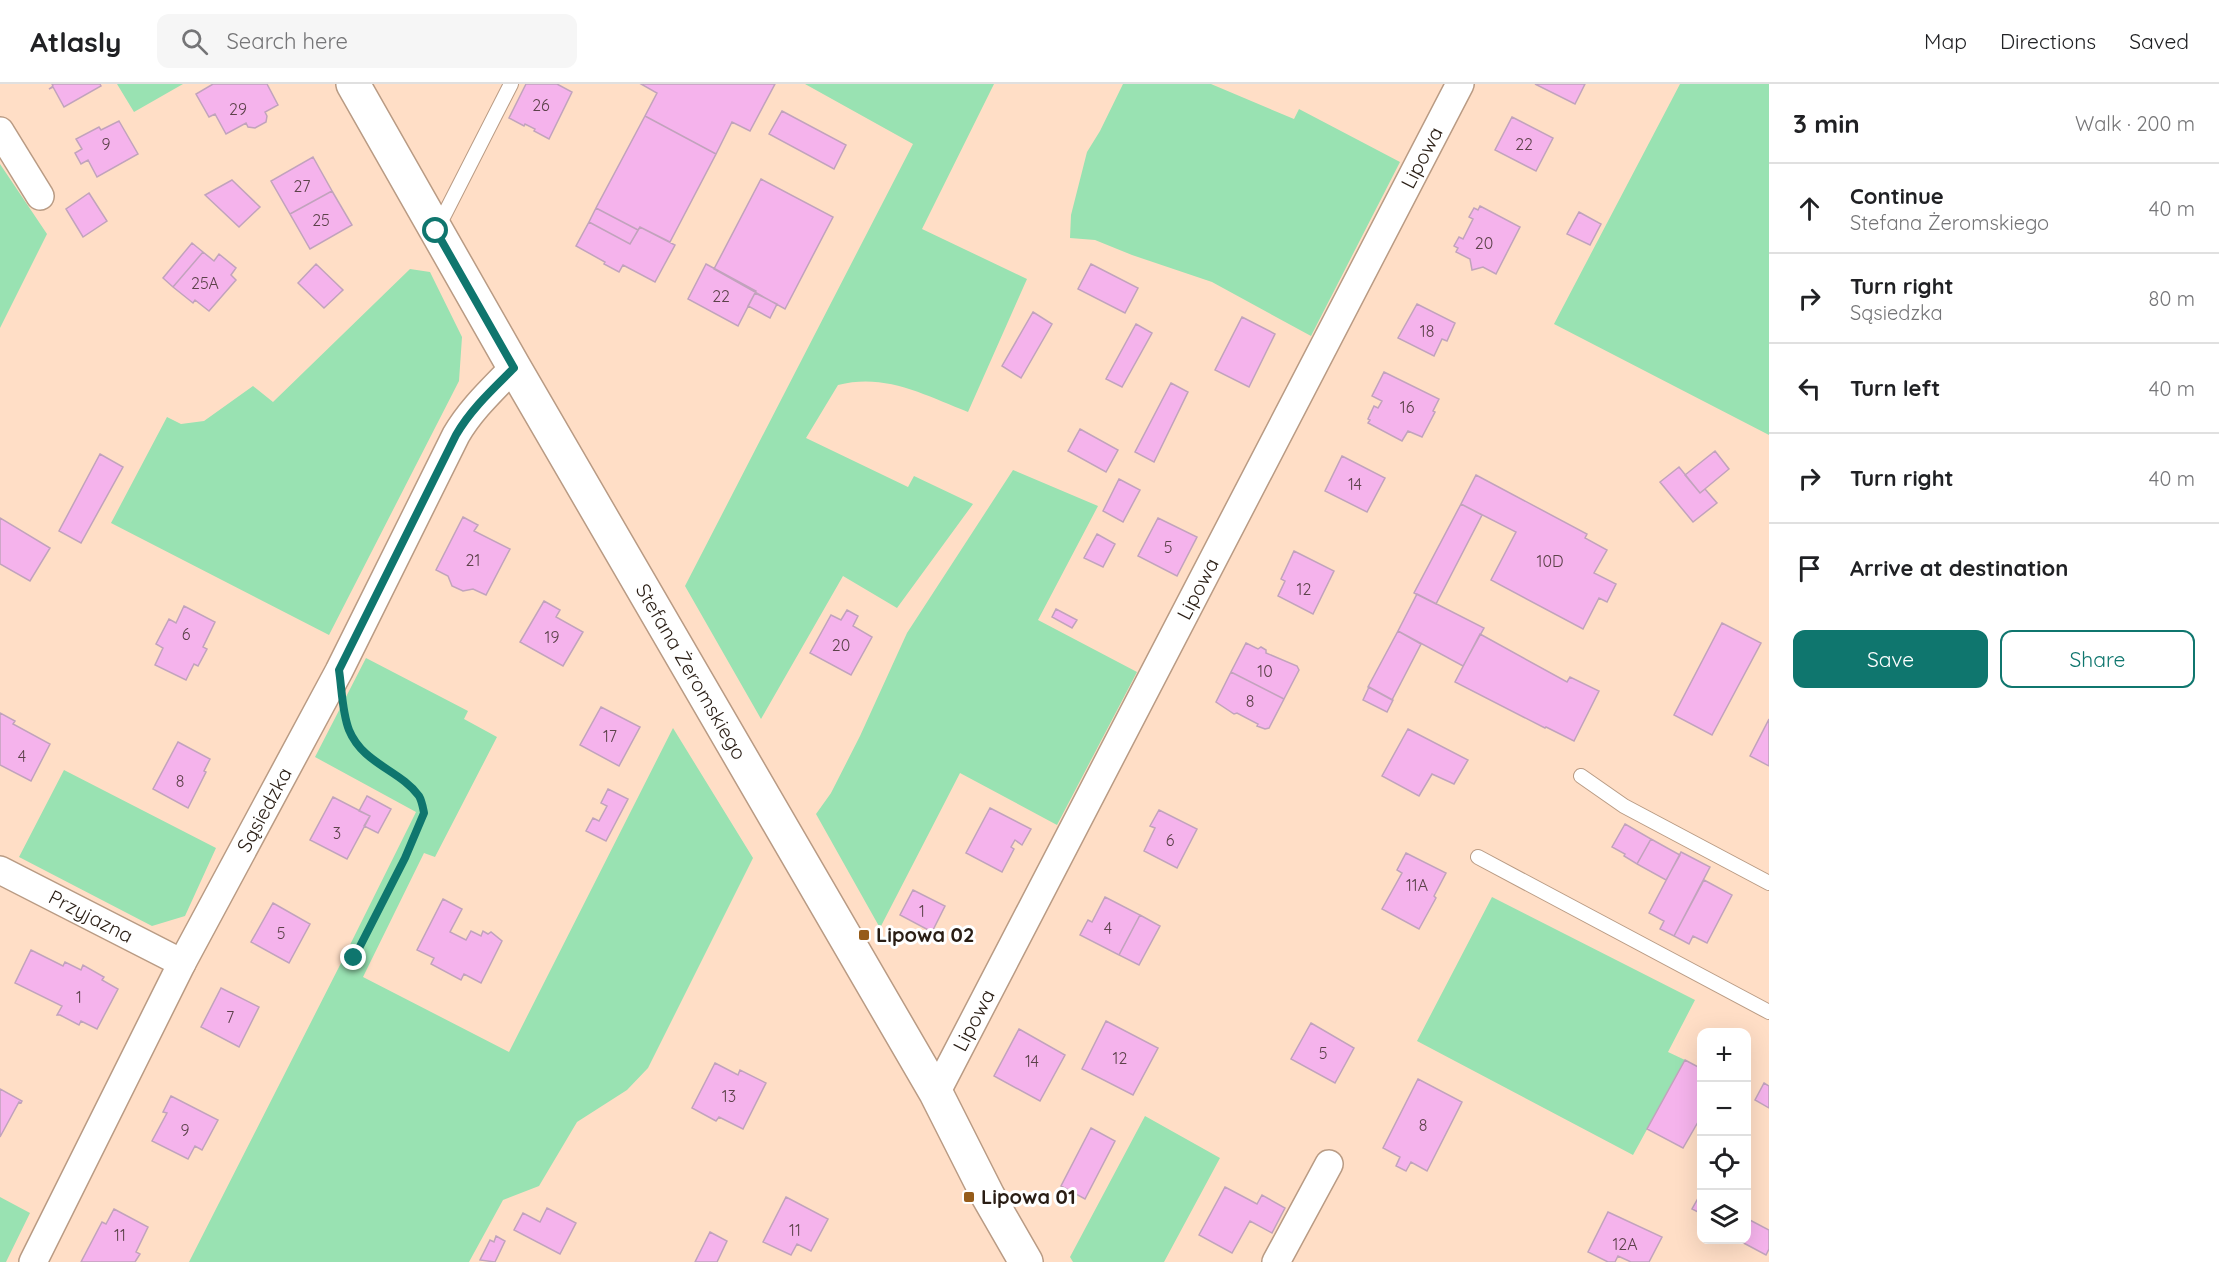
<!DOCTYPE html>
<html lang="en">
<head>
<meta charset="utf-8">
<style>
	:root { --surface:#fff; --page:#f6f6f6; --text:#202124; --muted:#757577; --line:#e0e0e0; --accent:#0f766e }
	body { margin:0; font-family:Quicksand,sans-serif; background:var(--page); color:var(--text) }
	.controls { position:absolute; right:18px; bottom:18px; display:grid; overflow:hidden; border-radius:12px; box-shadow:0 6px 24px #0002 }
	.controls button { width:54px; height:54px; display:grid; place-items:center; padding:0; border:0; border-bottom:2px solid var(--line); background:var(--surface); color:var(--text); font:30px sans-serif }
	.stop { position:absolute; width:18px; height:18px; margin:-14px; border:4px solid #0f766e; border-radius:50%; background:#fff }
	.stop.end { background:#0f766e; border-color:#fff; box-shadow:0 2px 6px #0008 }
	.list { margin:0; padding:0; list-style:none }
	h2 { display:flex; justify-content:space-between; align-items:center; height:78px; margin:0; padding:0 24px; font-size:26px }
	h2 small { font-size:20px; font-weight:400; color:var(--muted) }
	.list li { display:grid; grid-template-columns:39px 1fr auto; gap:18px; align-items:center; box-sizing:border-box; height:90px; padding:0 24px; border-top:2px solid var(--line) }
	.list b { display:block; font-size:22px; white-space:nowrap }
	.list p { margin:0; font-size:20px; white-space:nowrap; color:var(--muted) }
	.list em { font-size:20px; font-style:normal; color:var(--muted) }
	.actions { display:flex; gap:12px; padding:18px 24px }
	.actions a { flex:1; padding:14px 0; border:2px solid var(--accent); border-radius:12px; text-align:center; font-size:21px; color:var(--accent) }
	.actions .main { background:var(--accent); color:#fff }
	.icon { flex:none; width:33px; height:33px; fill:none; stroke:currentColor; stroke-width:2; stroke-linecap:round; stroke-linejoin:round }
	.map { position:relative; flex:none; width:1769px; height:1178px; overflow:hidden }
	header { display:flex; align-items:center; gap:36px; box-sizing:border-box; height:84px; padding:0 30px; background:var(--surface); border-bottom:2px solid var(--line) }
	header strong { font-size:28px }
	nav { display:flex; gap:33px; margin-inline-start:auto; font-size:21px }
	.search { width:420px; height:54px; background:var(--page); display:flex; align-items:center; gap:15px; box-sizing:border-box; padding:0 21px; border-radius:12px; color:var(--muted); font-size:22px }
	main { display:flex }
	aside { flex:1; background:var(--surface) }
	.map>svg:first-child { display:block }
</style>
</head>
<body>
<header>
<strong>Atlasly</strong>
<div class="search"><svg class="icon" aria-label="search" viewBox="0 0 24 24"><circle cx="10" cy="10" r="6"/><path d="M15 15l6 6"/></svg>Search here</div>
<nav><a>Map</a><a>Directions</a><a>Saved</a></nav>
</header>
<main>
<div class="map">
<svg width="1769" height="1178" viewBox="0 0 1769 1178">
	<rect width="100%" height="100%" fill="#ffdec6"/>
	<path fill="#99e2b2" d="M117 0H183L134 28Z
		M805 0H994L922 145 1027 195 968 328C924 311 886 289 838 301L806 354 908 403 914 392 973 420 897 524 843 492 761 635 685 502 913 60Z
		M1123 0H1211L1294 35 1299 25 1400 78 1311 252 1212 198 1132 171 1095 156 1070 154 1071 131 1087 68 1100 47Z
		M1680 0H1769V351L1554 240Z
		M0 80 47 150 0 244Z
		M410 185 430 188 462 253 459 297 329 551 111 439 167 333 181 340 204 337 253 302 273 318Z
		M1013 386 1098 422 1038 536 1137 588 1057 741 960 689 880 844 816 730 831 709 860 652 907 549Z
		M366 574 468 627 464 635 497 653 435 773 424 769 363 893 509 968 673 644 753 774 648 984 627 1006 577 1038 539 1102 503 1116 469 1178H189L340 881 416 728 315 673Z
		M64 686 216 764 185 832 152 842 19 773Z
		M1492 813 1695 916 1668 968 1685 976 1633 1071 1417 957Z
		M1145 1032 1220 1074 1164 1178H1073L1070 1173Z
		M0 1113 30 1129 6 1178H0Z"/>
	<path fill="#f5b3ec" stroke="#c1a3bc" stroke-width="1.5" d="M52 0H100L101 2 64 23 53 3 49 5 53 2Z
		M213 0H267L278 21 265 28 267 32 266 38 255 44 248 43 246 39 226 50 215 30 209 33 196 10Z
		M526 0H557L572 8 549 55 534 47 535 45 525 40 524 42 509 34Z
		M641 0H775L750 47 732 38 716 70 645 32 657 9Z
		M1535 0H1585L1575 20Z
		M782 27 846 61 834 85 769 50Z
		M645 32 716 70 670 158 640 143 638 146 596 124Z
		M1512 33 1553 54 1536 87 1495 66Z
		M119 37 138 70 97 93 88 76 81 80 75 69 82 65 76 55 99 43 101 46Z
		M313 73 332 107 290 130 271 97Z
		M761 95 833 133 785 225 714 185Z
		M232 96 260 123 239 143 205 111Z
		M332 107 352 141 310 165 290 130Z
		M89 109 107 137 83 153 66 125Z
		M1480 122 1520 143 1496 190 1483 183 1472 186 1470 175 1456 168 1458 164 1454 162 1459 153 1463 155 1473 135 1469 133 1474 124 1478 126Z
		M596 124 638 146 630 160 589 138Z
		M1579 128 1601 140 1590 161 1567 150Z
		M589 138 630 160 640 143 675 161 655 198 623 181 619 188 604 180 605 178 576 162Z
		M192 159 203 168 173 203 163 194Z
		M203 168 214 177 219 170 236 184 231 191 236 196 209 227 195 216 193 219 173 203Z
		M316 180 343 206 324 224 298 199Z
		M706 180 756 207 738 242 688 215Z
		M1091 180 1138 204 1125 229 1078 205Z
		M755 209 777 220 770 234 748 222Z
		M1417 220 1455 239 1447 257 1442 255 1434 272 1398 254Z
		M1033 228 1052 240 1021 294 1002 282Z
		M1242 233 1275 250 1249 303 1215 286Z
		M1136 240 1152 249 1122 303 1106 295Z
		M1384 288 1439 315 1433 327 1435 328 1422 353 1408 347 1402 357 1368 339 1370 336 1368 335 1374 322 1378 324 1382 317 1372 312Z
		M1171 299 1188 308 1154 378 1135 368Z
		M1080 345 1118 366 1106 388 1068 367Z
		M1715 367 1729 385 1700 409 1685 391Z
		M100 370 123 383 81 459 59 447Z
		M1342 372 1385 394 1367 428 1325 407Z
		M1679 383 1700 409 1705 405 1717 419 1693 438 1660 398Z
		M1476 391 1587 450 1585 454 1607 466 1594 489 1616 500 1607 518 1599 514 1583 545 1491 496 1516 448 1461 420Z
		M1119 395 1140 406 1123 438 1103 427Z
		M1461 420 1482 431 1436 520 1414 509Z
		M463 433 478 441 474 447 510 465 486 511 473 505 463 507 452 502 448 492 436 486Z
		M0 434 50 464 30 497 0 480Z
		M1158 434 1197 453 1177 492 1138 472Z
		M1097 450 1115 460 1103 483 1084 474Z
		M1294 467 1334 487 1313 530 1278 512 1285 497 1281 495Z
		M1417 510 1484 544 1463 582 1398 547Z
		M544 517 560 526 556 533 583 548 563 582 520 558Z
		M184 522 215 538 203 563 207 565 198 582 194 580 186 596 155 581 163 564 156 560 169 535 176 539Z
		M1056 525 1077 536 1072 544 1052 533Z
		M847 526 858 532 853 542 872 553 851 591 810 569 831 531 841 536Z
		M1722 539 1761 559 1712 651 1674 631Z
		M1398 547 1421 560 1392 616 1368 603Z
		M1480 550 1567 598 1570 593 1599 607 1574 657 1546 643 1545 644 1455 598Z
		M1246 559 1258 565 1261 563 1266 566V569L1297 582 1299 586 1284 615 1231 588Z
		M1231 588 1284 615 1269 644 1265 645 1257 642 1258 640 1237 629 1234 630 1216 618Z
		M1369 603 1393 616 1387 628 1363 616Z
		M601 623 640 643 619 682 580 661Z
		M0 629 15 637 13 640 50 660 31 697 0 681Z
		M1769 635V682L1750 672Z
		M1408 645 1468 676 1454 700 1432 690 1419 712 1382 692Z
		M178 658 210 675 204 687 206 688 188 724 153 705Z
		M608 705 628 715 606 757 586 747 593 734 599 737 607 722 601 719Z
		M367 712 391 725 378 749 364 742 370 732 359 727Z
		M333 713 370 732 347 775 310 756Z
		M990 724 1031 745 1022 761 1015 756 1011 763 1014 765 1002 788 966 769Z
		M1159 726 1197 745 1177 784 1144 767 1155 744 1150 742Z
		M1625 740 1651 755 1637 780 1624 772 1625 770 1612 763Z
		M1651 755 1680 771 1666 796 1637 780Z
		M1681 768 1710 783 1674 852 1660 845 1664 837 1649 829Z
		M1406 769 1446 789 1434 812 1436 814 1419 845 1382 825 1402 789 1397 786Z
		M1704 796 1732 811 1707 859 1693 852 1689 860 1674 852Z
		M913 806 945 822 932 848 900 831Z
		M1105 813 1140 831 1119 871 1080 851 1088 836 1092 838Z
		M443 815 462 825 450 848 466 856 471 847 481 852 483 847 488 850 491 848 502 857 481 899 464 890 461 896 431 880 434 874 417 866Z
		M273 819 310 840 289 879 251 858Z
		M1140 831 1160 842 1139 881 1119 871Z
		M31 866 63 882 65 878 81 886 83 881 104 893 102 896 118 905 97 945 81 937 79 941 60 931H57L62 922 15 899Z
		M221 904 259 923 239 963 201 943Z
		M1106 937 1158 964 1133 1011 1082 985Z
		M1311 939 1354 964 1335 999 1291 975Z
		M1019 945 1065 971 1040 1017 994 992Z
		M1685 976 1702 985V1031L1683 1064 1647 1045Z
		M715 979 738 991 740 986 766 999 743 1045 719 1033 716 1037 692 1024Z
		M1418 995 1462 1018 1427 1087 1411 1078 1406 1087 1396 1082 1400 1073 1383 1064Z
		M1764 999 1769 1002V1024L1755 1016Z
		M0 1005 22 1017 21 1019 19 1018 0 1053Z
		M171 1012 218 1036 202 1066 195 1062 188 1075 152 1057 167 1029 163 1028Z
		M1091 1044 1115 1057 1085 1115 1061 1102Z
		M1225 1103 1257 1120 1262 1111 1285 1124 1272 1149 1250 1137 1232 1169 1199 1151Z
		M1701 1109H1702V1130L1692 1125Z
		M786 1113 828 1135 811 1167 797 1160 791 1171 763 1158Z
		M547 1124 576 1139 560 1170 514 1146 523 1129 540 1138Z
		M114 1125 148 1143 136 1168 140 1170 135 1178H81L102 1138 106 1140Z
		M1608 1128 1662 1153 1649 1178H1631L1618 1172 1615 1178H1608L1588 1168Z
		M1746 1134 1769 1146V1165L1766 1171 1738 1156H1746Z
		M710 1148 727 1157 717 1178H695Z
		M496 1152 505 1157 495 1178 480 1176 490 1156 494 1158Z"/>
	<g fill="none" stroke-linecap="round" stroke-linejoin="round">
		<defs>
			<path id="lane" d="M437 145 511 0
				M1581 692 1624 722 1769 799
				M1478 773 1769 928"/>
			<g id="street">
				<path d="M0 47 40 112"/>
				<path id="s1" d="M0 786 182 879"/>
				<path id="s2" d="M936 1009 1460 0"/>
				<path id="s3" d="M33 1178 182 879 339 587 456 351C471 325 493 305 514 283"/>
				<path d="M1276 1178 1329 1080"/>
			</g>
			<g id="secondary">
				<path id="s4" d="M353 0 514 283 936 1009 988 1112 1026 1178"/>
			</g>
		</defs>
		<use href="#lane" stroke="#b99b84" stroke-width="16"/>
		<use href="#street" stroke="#b99b84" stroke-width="30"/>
		<use href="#secondary" stroke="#b99b84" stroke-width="36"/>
		<path stroke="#ad9481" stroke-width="4" stroke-dasharray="4.5 4.5" stroke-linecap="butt" d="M346 635C351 652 363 669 378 680 391 691 407 697 418 712 422 716 423 724 424 729L405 774 354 874"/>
		<use href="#lane" stroke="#fff" stroke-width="14"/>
		<use href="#street" stroke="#fff" stroke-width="27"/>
		<use href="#secondary" stroke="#fff" stroke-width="33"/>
	</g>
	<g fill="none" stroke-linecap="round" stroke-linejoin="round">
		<path stroke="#0f766e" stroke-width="8" d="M354 874 405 774 424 729C423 724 422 717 419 712 400 686 363 680 349 646 342 628 342 606 339 586L456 351C471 325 493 305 514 284L436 147"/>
	</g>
	<g fill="#965c1a" stroke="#fff" stroke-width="2">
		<rect x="858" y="845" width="12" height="12" rx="3"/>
		<rect x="963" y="1107" width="12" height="12" rx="3"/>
	</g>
	<g text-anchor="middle" stroke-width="6" stroke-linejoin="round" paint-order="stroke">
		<g font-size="16" fill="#5c424a">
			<text x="541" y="27">26</text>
			<text x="238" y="31">29</text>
			<text x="106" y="66">9</text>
			<text x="1524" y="66">22</text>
			<text x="302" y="108">27</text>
			<text x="321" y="142">25</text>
			<text x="1484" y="165">20</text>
			<text x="205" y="205">25A</text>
			<text x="721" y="218">22</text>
			<text x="1427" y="253">18</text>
			<text x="1407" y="329">16</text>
			<text x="1355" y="406">14</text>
			<text x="1168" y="469">5</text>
			<text x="473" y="482">21</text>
			<text x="1550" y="483">10D</text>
			<text x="1304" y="511">12</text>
			<text x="186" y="556">6</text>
			<text x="552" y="559">19</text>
			<text x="841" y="567">20</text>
			<text x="1265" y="593">10</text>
			<text x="1250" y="623">8</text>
			<text x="610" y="658">17</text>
			<text x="22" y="678">4</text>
			<text x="180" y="703">8</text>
			<text x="337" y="755">3</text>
			<text x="1170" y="762">6</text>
			<text x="1417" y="807">11A</text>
			<text x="922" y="833">1</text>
			<text x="1108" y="850">4</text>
			<text x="281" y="855">5</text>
			<text x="79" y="919">1</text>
			<text x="230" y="939">7</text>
			<text x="1323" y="975">5</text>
			<text x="1120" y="980">12</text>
			<text x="1032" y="983">14</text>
			<text x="729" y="1018">13</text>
			<text x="1423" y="1047">8</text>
			<text x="185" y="1052">9</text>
			<text x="795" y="1152">11</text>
			<text x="120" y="1157">11</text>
			<text x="1625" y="1166">12A</text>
		</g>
		<g font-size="20" fill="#291d14" stroke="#fff">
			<text dy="7" stroke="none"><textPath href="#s2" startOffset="1054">Lipowa</textPath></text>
			<text dy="7" stroke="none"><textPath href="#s2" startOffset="568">Lipowa</textPath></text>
			<text dy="7" stroke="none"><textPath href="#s4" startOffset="678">Stefana Żeromskiego</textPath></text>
			<text dy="7" stroke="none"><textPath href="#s3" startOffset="508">Sąsiedzka</textPath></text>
			<text dy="7" stroke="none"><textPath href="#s1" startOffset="102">Przyjazna</textPath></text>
			<text dy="7" stroke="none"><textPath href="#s2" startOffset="82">Lipowa</textPath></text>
		</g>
		<g font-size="20" font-weight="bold" fill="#291d14" stroke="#fff" text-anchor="start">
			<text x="876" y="858">Lipowa 02</text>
			<text x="981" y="1120">Lipowa 01</text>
		</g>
	</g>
</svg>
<div class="controls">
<button>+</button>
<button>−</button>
<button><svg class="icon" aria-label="locate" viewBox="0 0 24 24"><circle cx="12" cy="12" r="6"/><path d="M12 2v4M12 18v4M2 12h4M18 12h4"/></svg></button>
<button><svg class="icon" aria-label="layers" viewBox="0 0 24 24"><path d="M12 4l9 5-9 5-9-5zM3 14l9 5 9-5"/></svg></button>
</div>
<div class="stop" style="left:436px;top:147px"></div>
<div class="stop end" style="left:354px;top:874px"></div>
</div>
<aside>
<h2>3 min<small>Walk · 200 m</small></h2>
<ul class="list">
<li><svg class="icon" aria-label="ahead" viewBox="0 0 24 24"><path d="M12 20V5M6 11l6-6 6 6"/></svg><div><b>Continue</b><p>Stefana Żeromskiego</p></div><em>40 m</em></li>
<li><svg class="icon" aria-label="right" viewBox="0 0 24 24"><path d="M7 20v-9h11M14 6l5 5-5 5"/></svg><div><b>Turn right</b><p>Sąsiedzka</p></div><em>80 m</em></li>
<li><svg class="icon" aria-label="left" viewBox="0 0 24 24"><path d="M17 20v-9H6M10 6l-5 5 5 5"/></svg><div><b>Turn left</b></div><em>40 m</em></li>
<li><svg class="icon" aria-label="right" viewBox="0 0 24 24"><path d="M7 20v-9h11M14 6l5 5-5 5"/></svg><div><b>Turn right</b></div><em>40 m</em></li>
<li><svg class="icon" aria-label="arrive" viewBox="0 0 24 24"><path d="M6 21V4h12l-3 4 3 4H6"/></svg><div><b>Arrive at destination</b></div></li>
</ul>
<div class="actions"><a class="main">Save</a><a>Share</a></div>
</aside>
</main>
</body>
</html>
